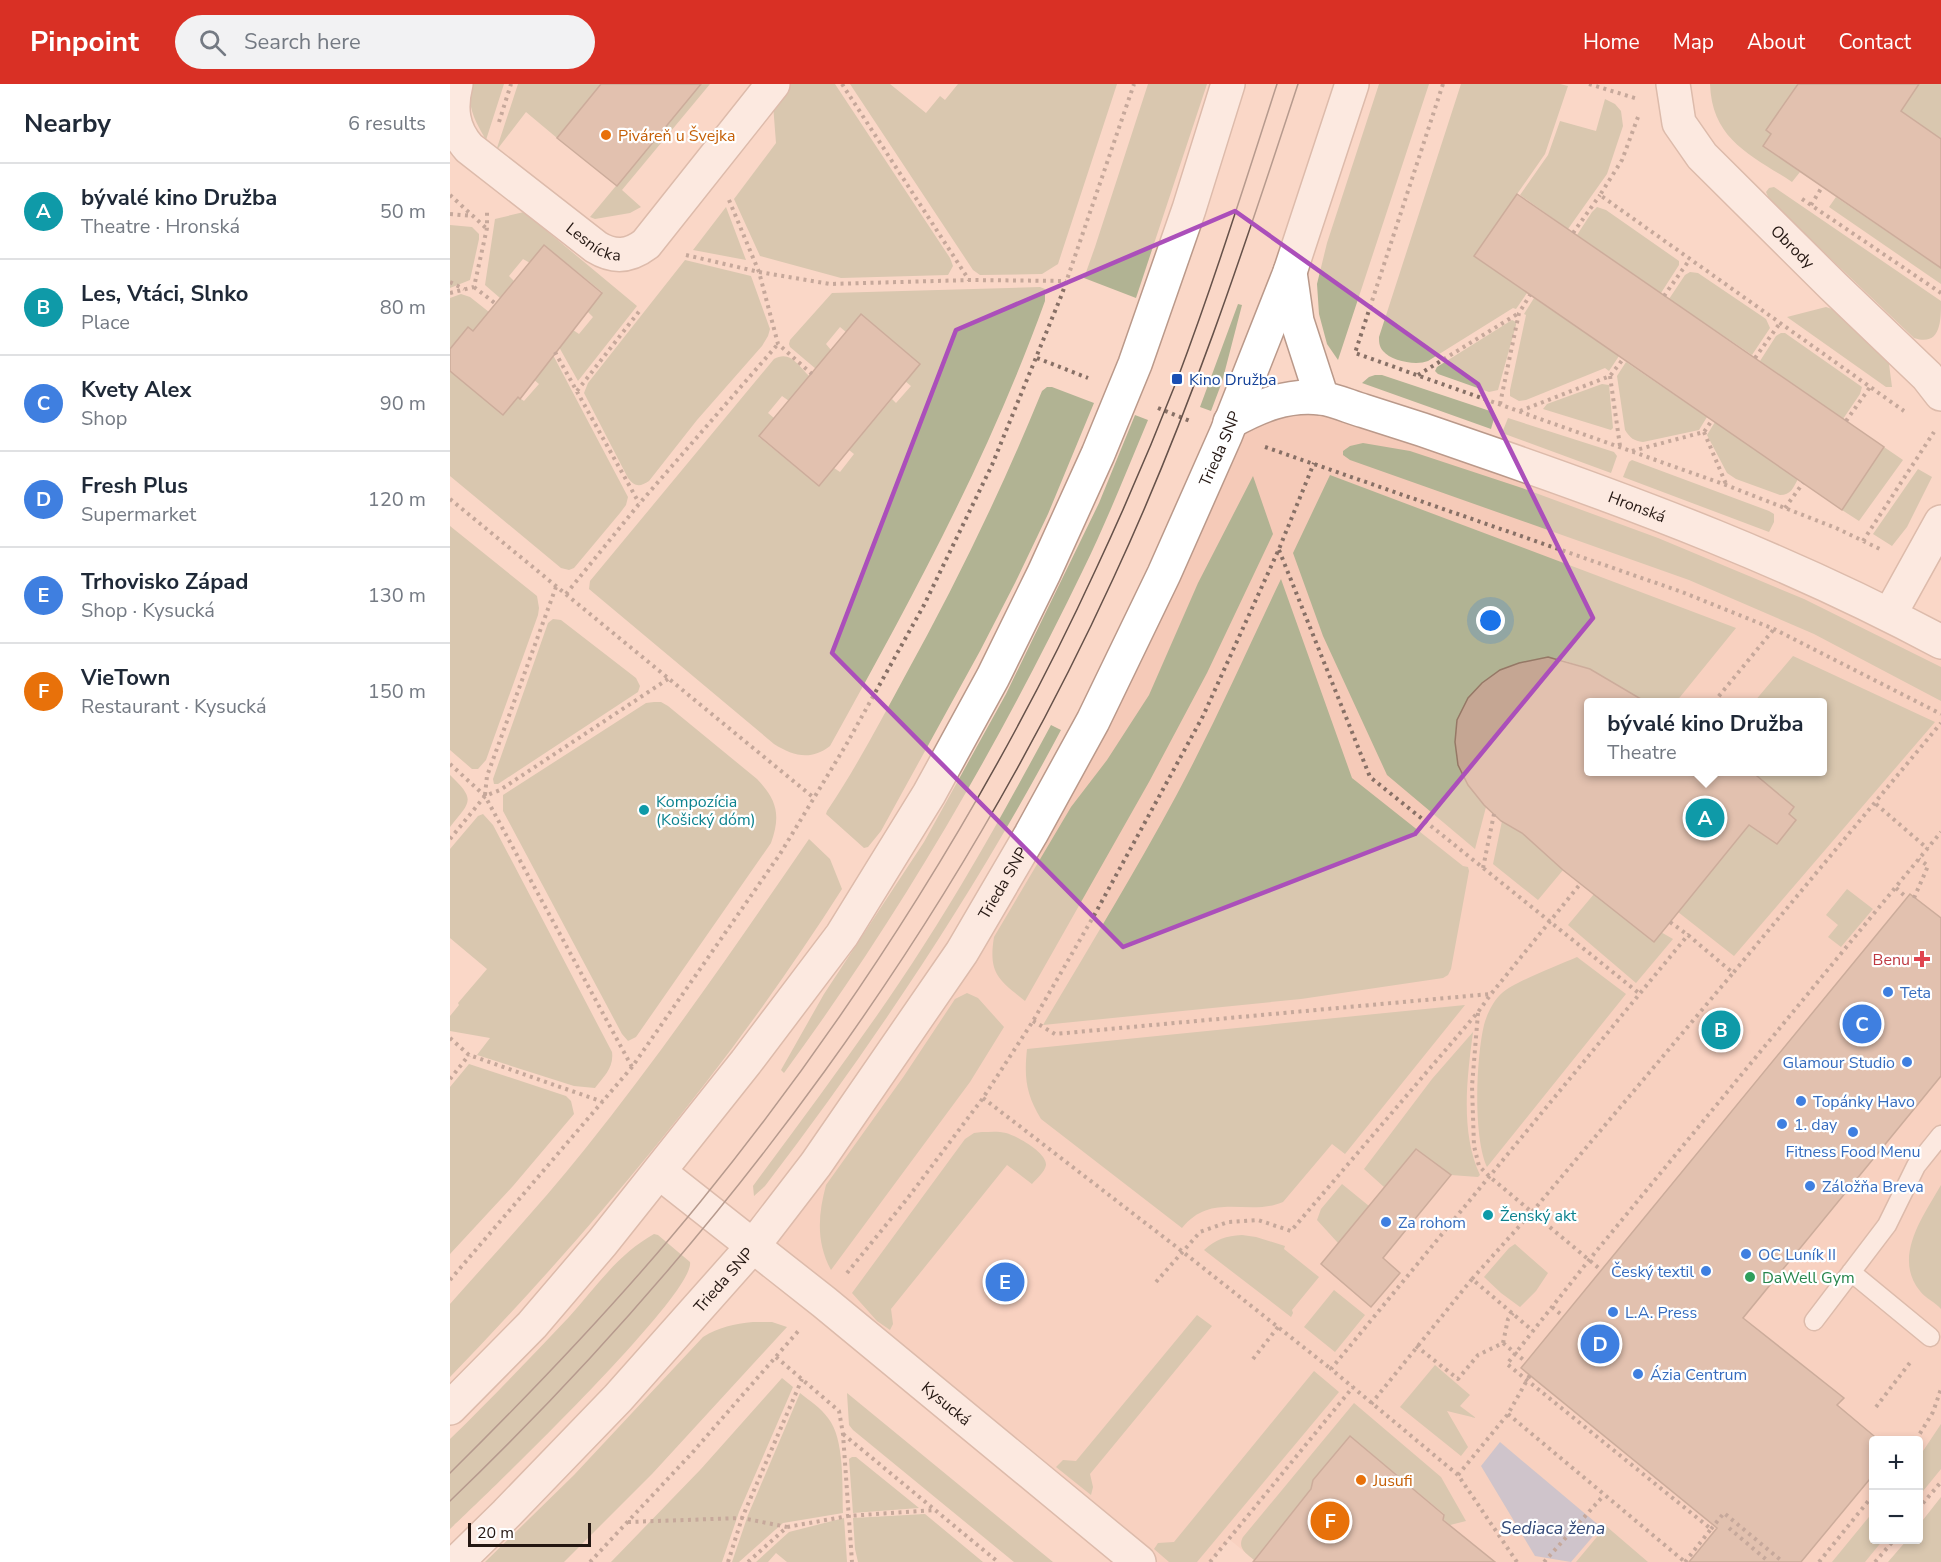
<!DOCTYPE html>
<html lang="en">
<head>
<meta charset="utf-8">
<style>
	:root { --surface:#fff; --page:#f2f2f3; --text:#1f2937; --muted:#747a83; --line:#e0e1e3; --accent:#d93025 }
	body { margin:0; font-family:"Nunito Sans",sans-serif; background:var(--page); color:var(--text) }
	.controls { position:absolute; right:18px; bottom:18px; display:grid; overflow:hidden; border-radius:6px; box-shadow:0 3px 9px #0003 }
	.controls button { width:54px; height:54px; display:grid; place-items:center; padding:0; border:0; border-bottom:2px solid var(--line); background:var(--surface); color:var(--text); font:30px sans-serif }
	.scale { position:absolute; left:18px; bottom:15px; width:123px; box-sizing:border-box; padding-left:6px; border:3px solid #241712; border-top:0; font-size:16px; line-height:21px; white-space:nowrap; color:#241712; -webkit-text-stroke:4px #fff; paint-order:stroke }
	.you { position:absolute; left:1041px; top:537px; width:21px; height:21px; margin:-15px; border:4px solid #fff; border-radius:50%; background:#1a73e8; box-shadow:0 0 0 9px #1a73e833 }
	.badge { display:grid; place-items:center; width:39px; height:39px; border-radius:50%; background:var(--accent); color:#fff; font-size:20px; font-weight:700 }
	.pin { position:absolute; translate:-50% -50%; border:3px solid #fff; box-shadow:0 2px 6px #0006 }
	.popup { position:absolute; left:1134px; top:614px; width:243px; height:78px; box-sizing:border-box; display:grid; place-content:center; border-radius:6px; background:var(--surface); filter:drop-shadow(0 2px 4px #0005); font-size:20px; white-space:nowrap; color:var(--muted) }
	.popup b { font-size:22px; color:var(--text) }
	.popup::after { content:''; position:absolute; left:50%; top:100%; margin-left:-12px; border:12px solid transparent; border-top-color:var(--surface) }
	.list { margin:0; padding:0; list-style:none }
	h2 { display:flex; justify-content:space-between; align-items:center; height:78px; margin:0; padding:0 24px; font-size:26px }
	h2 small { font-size:20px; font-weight:400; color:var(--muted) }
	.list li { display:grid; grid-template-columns:39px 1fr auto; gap:18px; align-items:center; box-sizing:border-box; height:96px; padding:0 24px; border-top:2px solid var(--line) }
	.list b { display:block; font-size:22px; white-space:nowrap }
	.list p { margin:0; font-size:20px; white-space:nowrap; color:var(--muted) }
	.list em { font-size:20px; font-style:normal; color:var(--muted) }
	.icon { flex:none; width:33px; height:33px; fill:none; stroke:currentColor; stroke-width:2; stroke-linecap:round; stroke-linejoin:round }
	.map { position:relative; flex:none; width:1491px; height:1478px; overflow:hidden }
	header { display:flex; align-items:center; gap:36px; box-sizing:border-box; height:84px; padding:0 30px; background:var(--accent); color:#fff }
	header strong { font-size:28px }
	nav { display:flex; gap:33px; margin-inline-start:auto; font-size:21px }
	.search { width:420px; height:54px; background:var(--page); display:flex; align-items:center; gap:15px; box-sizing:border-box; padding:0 21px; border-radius:33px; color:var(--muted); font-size:22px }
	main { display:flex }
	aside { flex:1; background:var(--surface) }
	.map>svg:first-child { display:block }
</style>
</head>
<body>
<header>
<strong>Pinpoint</strong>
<div class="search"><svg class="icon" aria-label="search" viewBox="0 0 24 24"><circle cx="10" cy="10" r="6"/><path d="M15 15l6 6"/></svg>Search here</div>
<nav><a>Home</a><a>Map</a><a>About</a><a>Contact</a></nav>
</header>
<main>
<aside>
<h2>Nearby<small>6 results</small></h2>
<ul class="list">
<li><span class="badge" style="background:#0f9aa8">A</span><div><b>bývalé kino Družba</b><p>Theatre · Hronská</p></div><em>50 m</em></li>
<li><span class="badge" style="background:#0f9aa8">B</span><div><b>Les, Vtáci, Slnko</b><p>Place</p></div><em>80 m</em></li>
<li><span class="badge" style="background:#3f7fe0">C</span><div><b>Kvety Alex</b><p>Shop</p></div><em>90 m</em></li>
<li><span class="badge" style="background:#3f7fe0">D</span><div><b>Fresh Plus</b><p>Supermarket</p></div><em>120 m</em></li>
<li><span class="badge" style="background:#3f7fe0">E</span><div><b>Trhovisko Západ</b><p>Shop · Kysucká</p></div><em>130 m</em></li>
<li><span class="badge" style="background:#e8710a">F</span><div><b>VieTown</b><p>Restaurant · Kysucká</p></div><em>150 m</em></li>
</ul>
</aside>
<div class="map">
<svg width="1491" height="1478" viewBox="0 0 1491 1478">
	<rect width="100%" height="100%" fill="#fad7c7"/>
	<path fill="#f5cab8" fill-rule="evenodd" d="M800 292 951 338 1491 558V1398L1469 1425 1468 1356H1424V1456H1444L1425 1478H807L779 1455 760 1478H689L303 1162 512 868ZM1138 618H1372V688H1138Z"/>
	<path fill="#b1b393" d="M20 0H54L36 56C24 35 18 25 20 0Z
		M68 0H151L107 54 76 28 46 67Z
		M251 0H260L172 106 191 123 180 129 145 135 140 133Z
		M340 0H385L500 174 503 182 498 191 391 194 310 172 284 115 326 59 323 20Z
		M400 0H440L476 29 490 12 495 16 508 0H667L608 180 592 190 530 191 523 186Z
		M698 0H757L686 214 634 194 645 163Z
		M929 0H979L888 276 877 260 869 230 867 200 877 159Z
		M1011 0H1110L1118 2 1095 70 1024 172 1077 209 1066 225 1063 224 978 277C966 282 941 277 933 267 929 262 929 258 929 253Z
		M1260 0H1348L1317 46 1321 50 1313 62 1350 88 1342 98C1301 71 1262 56 1260 0Z
		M1469 0H1491V55L1451 27Z
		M1155 15 1165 20 1171 27 1173 42 1157 90 1118 145 1070 111 1098 71 1110 37 1146 47Z
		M1324 103 1491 217C1491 237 1491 263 1464 254L1320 117 1316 108 1319 104Z
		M1386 113 1491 184V200L1379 123Z
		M276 123 296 176 243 166Z
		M1147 123 1156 126 1229 177V181L1211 209 1127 151 1142 128Z
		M74 128 187 222 128 297 109 263 123 246 129 250 143 233 137 227 152 208 94 161 80 179 73 175 59 192 64 197 50 214 35 201 45 135Z
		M0 141 22 143 29 150V155L20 196 0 204Z
		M235 176 301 192 320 245 318 252 312 262 247 336 199 397C190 403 185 403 178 394L134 309 138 299Z
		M1240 188 1248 189 1316 235 1320 244 1302 271 1219 215 1235 191Z
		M590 203 595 205V217C538 375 461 516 380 662 361 677 343 672 324 660L139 505 140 497 324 275C340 266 348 281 359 292L339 317 332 312 318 329 324 334 309 353 369 402 384 384 390 388 404 370 399 366 442 315 446 319 461 302 455 297 470 280 411 230 396 248 390 243 376 260 381 266 366 285 340 263 339 260 340 256 382 209Z
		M11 210 20 213 39 228 23 247 18 243 4 260 0 274V214Z
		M1084 214 1169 272 1159 287 1155 284 1076 316 1069 317 1060 312V306L1076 231 1074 230Z
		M788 220 792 221 772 298 761 327 750 323Z
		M1376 223 1385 226 1439 280 1442 303H1436L1337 233Z
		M1062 236 1066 238V241L1048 306 1039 308 988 290 985 287 987 283Z
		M1331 249H1335L1412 303 1410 310 1393 335 1310 277 1326 252Z
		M103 271 178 413 176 421 170 429 124 484 119 486 111 484 0 392V287L53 331 68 313 74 317 89 300 83 295Z
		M1176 278 1257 333 1249 346 1193 358C1184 357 1180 354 1175 346L1167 292Z
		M925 291H932L1040 327 1045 331 1041 345 912 299 919 293Z
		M1152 300 1159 301 1163 344 1161 346 1093 325 1097 320Z
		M597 303H602L644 319 598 430 565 499 530 567 431 747 418 763 414 764 376 730 377 727C406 684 430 638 455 592 506 500 552 405 592 307Z
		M685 331 698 336C677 386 657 437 633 486 548 662 450 831 334 989L331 986 374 910 474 758 556 610 649 419Z
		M1058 334 1164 368 1167 372 1161 389 1052 349Z
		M1265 338 1348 395C1343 404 1341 411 1330 411L1286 395 1277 389 1257 351Z
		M913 359 960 367 1072 404 1208 454 1354 515 1491 583V617L1364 550 1239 496 900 376 893 371V367L900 362Z
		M1434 363 1453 376 1409 437 1392 426Z
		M1182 376 1319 427 1324 430V438L1319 448 1173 393 1179 378Z
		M1468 385 1482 393 1457 443 1442 462 1423 450Z
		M880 391 1286 544 1226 618H1198L1175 608 1140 585 1112 576 1088 575 1069 579 1050 586 1007 636 1005 658 1008 681 1018 701 1036 723 1025 765 937 691 873 552 843 469Z
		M803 392 823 450 757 589 699 698 575 917C549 896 538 890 544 853L621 723 657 676 699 611 748 499Z
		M0 442 87 512 89 524 88 531 36 676 28 685H22L0 666Z
		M831 495 902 694 1013 782 1018 783 1019 787 1001 885 998 891 993 894 851 915 593 941C638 865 684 790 726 712 764 641 796 568 831 495Z
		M103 535 111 536 186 594 190 602 188 608 48 700H44L43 695 98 539Z
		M1343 572 1485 638 1284 872 1228 828 1299 741 1327 760 1346 736 1339 730 1344 723 1301 688H1372V618H1304Z
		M204 618H211L218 622 307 695C327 716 331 731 321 759L186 953 178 957 172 950 53 727V711L196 619Z
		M601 641 611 646C526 806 425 958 315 1102L304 1112 303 1102C361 1023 421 944 474 861 520 790 561 715 601 641Z
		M0 691C26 716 21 717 0 743Z
		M33 730 43 741 162 968C164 984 154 992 145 1004L124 1002 27 971 40 954 0 947V932L9 921 8 919 37 885 0 854V765L28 732Z
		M1052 737 1072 749 1113 786 1088 816 1043 780Z
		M359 755 380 775 392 805C280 981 145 1143 0 1293V1220C45 1169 92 1119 135 1065 215 965 287 860 359 755Z
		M1397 805 1423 825 1391 863 1378 853 1388 841 1376 831Z
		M1144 810 1223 855 1186 899 1118 841Z
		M1127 873 1176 910 1037 1083C1023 1052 1026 975 1034 941 1037 930 1043 917 1052 909 1064 898 1109 881 1127 873Z
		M517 909 528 914 554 943 520 998 381 1186C366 1158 368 1131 376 1101L454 992 505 915Z
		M1015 921 895 1070 882 1060 833 1118C798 1133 762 1107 732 1144L591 1035C576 1010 574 994 577 965Z
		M1023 948C1017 994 1010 1048 1030 1091L1028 1093 1001 1091 966 1065 934 1103 914 1085 982 995Z
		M19 980 116 1012 121 1017 124 1030 63 1102 0 1170V1003Z
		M532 1048C540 1048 548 1047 556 1049 567 1052 597 1069 596 1081 595 1088 586 1095 582 1100L557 1081 441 1225 443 1240 440 1246 427 1237 402 1209 515 1055 524 1049Z
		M892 1100 919 1122 888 1159 867 1136 871 1125Z
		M1491 1101V1225C1485 1218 1475 1214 1470 1207 1442 1173 1474 1131 1491 1101Z
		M204 1150 208 1151 240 1178C246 1210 34 1413 0 1445V1355C41 1315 80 1274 119 1233 146 1203 168 1170 204 1150Z
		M792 1151 806 1153 835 1162 834 1165 869 1193 842 1226 843 1229 841 1233 754 1166C766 1155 776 1152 792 1151Z
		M1065 1160 1098 1189 1086 1207 1070 1223 1051 1209 1034 1193 1059 1164Z
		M884 1206 915 1231 885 1268 854 1243Z
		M747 1231 762 1242 640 1390 643 1403 641 1411 606 1383 613 1376 626 1377Z
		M303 1238H322L337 1243 202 1390 114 1478H35L124 1391 253 1253C269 1243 284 1240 303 1238Z
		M985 1281 1020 1311 1010 1322 1026 1334 997 1327 1018 1363 1011 1372 950 1323Z
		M864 1287 889 1308 747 1478H719L704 1465 708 1459 724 1458Z
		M332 1294 343 1303 289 1428 272 1478H161L251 1385Z
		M350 1309C360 1317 371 1324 378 1334 395 1355 392 1403 393 1429L333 1439 289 1478H282L298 1431Z
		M397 1309 603 1478H564L403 1346 399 1341Z
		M904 1319 991 1393 1016 1437 1000 1441 993 1435 994 1430 901 1353 864 1396 866 1402 804 1476C796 1469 787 1464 793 1453Z
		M1491 1340V1385L1469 1412V1373Z
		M402 1373H406L469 1424 403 1429 399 1375Z
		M1491 1413V1478H1438L1457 1456H1468L1469 1441Z
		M1423 1428 1424 1456H1433L1415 1478H1382Z
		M475 1430 533 1478H408L405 1465 403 1434Z
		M394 1434 397 1478H337L326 1469 318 1478H306L339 1448Z
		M1156 1442 1198 1478H1126Z"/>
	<path fill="#9baed0" d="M1050 1358 1151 1443 1121 1478 1085 1472 1031 1382Z"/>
	<path fill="#c5a693" stroke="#957866" stroke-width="1.5" d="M151 0H251L167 102 107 54Z
		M1348 0H1469L1451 27 1491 55V184L1313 62 1321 50 1316 46Z
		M1067 110 1434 363 1392 426 1024 172Z
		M94 161 152 209 70 315 68 313 53 331 0 287V265L18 243 23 247Z
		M411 230 470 280 369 402 309 352Z
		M1098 573 1140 585 1196 618H1138V687H1301L1344 723 1339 730 1346 736 1327 760 1299 741 1204 858 1113 786 1072 749 1051 737 1034 721 1018 701 1008 681 1005 658 1007 636 1018 614 1032 599 1050 586 1069 579Z
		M1460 810 1491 834V992L1293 1234 1394 1314 1387 1321 1424 1352V1390L1351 1478H1239L1267 1444 1071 1284Z
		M966 1065 1001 1091 933 1174 950 1189 921 1223 871 1180Z
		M900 1352 994 1431 993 1436 1045 1478H803L861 1405 863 1396Z"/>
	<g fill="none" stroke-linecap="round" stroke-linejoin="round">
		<defs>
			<path id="lane" d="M1401 1188 1480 1253
				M1364 1237 1437 1141 1466 1082 1491 1051"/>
			<g id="street">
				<path id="s1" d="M6 0C0 24 2 45 19 64L146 163C164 174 179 173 196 160L323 0"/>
				<path id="s2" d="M1223 0 1229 39 1252 72 1383 202 1477 292 1491 310"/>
				<path d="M840 188 847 237 872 314"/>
				<path id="s3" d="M780 338C809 322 837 310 871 314 885 316 900 323 914 327 953 339 992 352 1031 366 1188 420 1344 479 1491 558"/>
				<path d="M1440 530 1491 438"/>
				<path id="s4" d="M209 1088 374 1218 689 1478"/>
			</g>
			<g id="secondary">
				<path d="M0 1324 82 1241 152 1159 296 978 392 851 479 710 543 593 594 489 648 370 685 280 739 125 778 0"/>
				<path id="s5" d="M7 1478 56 1430 168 1314 303 1162 366 1080 512 868 581 750 643 637 714 490 776 350 840 188 902 0"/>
			</g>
		</defs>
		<use href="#lane" stroke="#ba998a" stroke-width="21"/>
		<use href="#street" stroke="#ba998a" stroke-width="36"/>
		<use href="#secondary" stroke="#ba998a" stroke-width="36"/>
		<path stroke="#877066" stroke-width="4" stroke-dasharray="3 4.5" stroke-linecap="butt" d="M392 0 519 196
			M993 0 905 269 1276 401 1386 444 1432 466
			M1139 0 1188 15
			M1188 33 1172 76 1150 111 1454 327
			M49 38 61 0
			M0 111 36 144
			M1352 115 1491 209
			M279 116 309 188 328 260 362 290
			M1361 121 1372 103
			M0 130 23 132
			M1123 149 1150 111
			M236 171 309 188 380 200 520 196 616 197
			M0 198 14 205
			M24 203 46 220
			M0 209 24 203 37 144V128
			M1214 212 1240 175
			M105 268 189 419
			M587 274 638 294
			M1305 274 1330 239
			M968 291 1069 229
			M1160 292 1170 362
			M127 307 191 225
			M1050 320 1069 229 1080 211
			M708 324 740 337
			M1070 327 1160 292 1173 275
			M1396 337 1420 303
			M1254 348 1276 400
			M815 363 1232 508 1324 545 1491 630
			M1182 367 1254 348 1262 336
			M0 415 364 714
			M1335 424 1353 399
			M1413 457 1484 348
			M829 466 920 693 1190 910
			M116 510 189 420 328 260
			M1264 618 1324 545
			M0 680 35 712 182 983
			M35 711 37 692 106 503
			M1426 720 1478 765
			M0 755 35 712 50 706 218 595
			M1033 784 1044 730
			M1446 804 1457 814
			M1464 814 1478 782 1469 775
			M1220 838 1238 851
			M1028 929 1022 1002 1024 1062 1029 1082 1040 1093 1151 1186
			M583 937 605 950 1040 910
			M0 954 19 971 153 1018
			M0 995 19 971
			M533 1014 733 1168 881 1285
			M397 1189 457 1115 533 1014 583 937 646 828 753 632 829 465 864 379
			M1022 1195 1082 1128 1283 889
			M0 1196 182 983 330 770 396 661 474 521 542 381 612 210 684 0
			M706 1198 750 1148 778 1138 808 1136 841 1147 1028 928 1041 910 1131 799
			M1102 1223 1113 1232
			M1053 1259 1058 1235 1063 1229
			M966 1262 1008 1295 1028 1271 1053 1259 1076 1278
			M326 1273 389 1327 393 1350 402 1478
			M803 1275 828 1243
			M921 1320 1022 1195 1083 1247
			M1426 1323 1462 1276
			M1058 1330 1235 1478
			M393 1350 548 1478
			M1466 1356 1483 1328 1491 1305
			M1008 1391 1058 1330 1080 1291
			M1468 1425 1491 1398
			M178 1438 292 1434 337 1443
			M1279 1444 1319 1478
			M1261 1445 1274 1429 1333 1478
			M140 1478 242 1369 350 1245
			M278 1478 292 1434 352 1295
			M298 1478 337 1443 398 1432 485 1426
			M760 1478 903 1303
			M1067 1478 1008 1391 881 1285 1238 851 1283 889 1491 639
			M1094 1478 1154 1411
			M1235 1478 1261 1445 1057 1280 1139 1176 1491 748
			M1369 1478 1424 1410
			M1425 1478 1444 1456"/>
		<use href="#lane" stroke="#fff" stroke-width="18"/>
		<use href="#street" stroke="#fff" stroke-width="33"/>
		<use href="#secondary" stroke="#fff" stroke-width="33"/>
		<path stroke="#655149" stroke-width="1.5" d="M0 1389C88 1302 173 1213 251 1117 405 928 544 707 646 485 675 423 702 360 727 296 764 198 795 99 827 0
			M0 1417C275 1153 504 841 663 495 738 334 793 168 848 0"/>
	</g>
	<path d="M0 0H1491V1478H0ZM785 127 1028 300 1143 534 965 750 673 863 382 569 506 246Z" fill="#fad7c7" fill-opacity=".55" fill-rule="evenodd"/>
	<path fill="none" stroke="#ab4fba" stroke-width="4.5" stroke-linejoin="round" d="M785 127 1028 300 1143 534 965 750 673 863 382 569 506 246Z"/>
	<g fill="#e8710a" stroke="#fff" stroke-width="2">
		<circle cx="156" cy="51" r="6"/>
		<circle cx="911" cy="1396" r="6"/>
	</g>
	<rect fill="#1a4fb4" stroke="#fff" stroke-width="2" x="721" y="289" width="12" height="12" rx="3"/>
	<g fill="#0f9aa8" stroke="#fff" stroke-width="2">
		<circle cx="194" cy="726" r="6"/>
		<circle cx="1038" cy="1131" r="6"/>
	</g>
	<path fill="#e0444e" stroke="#fff" stroke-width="2" d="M1469 866h6v6h6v6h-6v6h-6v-6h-6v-6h6z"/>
	<g fill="#3f7fe0" stroke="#fff" stroke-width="2">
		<circle cx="1438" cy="908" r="6"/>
		<circle cx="1457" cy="978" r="6"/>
		<circle cx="1351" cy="1017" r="6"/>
		<circle cx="1332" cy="1040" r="6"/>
		<circle cx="1403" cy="1048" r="6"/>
		<circle cx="1360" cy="1102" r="6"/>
		<circle cx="936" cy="1138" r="6"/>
		<circle cx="1296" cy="1170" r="6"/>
		<circle cx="1256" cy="1187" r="6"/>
		<circle cx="1163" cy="1228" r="6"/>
		<circle cx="1188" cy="1290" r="6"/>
	</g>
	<circle fill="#2e9e5b" stroke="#fff" stroke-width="2" cx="1300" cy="1193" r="6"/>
	<g text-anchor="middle" stroke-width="4.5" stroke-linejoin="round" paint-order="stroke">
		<g font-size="16" fill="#c56008" stroke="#fff" text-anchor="start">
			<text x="168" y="57">Piváreň u Švejka</text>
			<text x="923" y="1402">Jusufi</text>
		</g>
		<g font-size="16" fill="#241712" stroke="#fff">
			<text dy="6" stroke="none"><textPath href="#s1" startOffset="225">Lesnícka</textPath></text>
			<text dy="6" stroke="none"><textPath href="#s2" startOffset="208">Obrody</textPath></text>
			<text dy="6" stroke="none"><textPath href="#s5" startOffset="1360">Trieda SNP</textPath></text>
			<text dy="6" stroke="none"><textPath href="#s3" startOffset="430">Hronská</textPath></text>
			<text dy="6" stroke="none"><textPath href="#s5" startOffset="874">Trieda SNP</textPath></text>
			<text dy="6" stroke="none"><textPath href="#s5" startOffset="388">Trieda SNP</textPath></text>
			<text dy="6" stroke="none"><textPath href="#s4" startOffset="369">Kysucká</textPath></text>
		</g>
		<g font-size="16" fill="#164399" stroke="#fff" text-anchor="start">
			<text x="739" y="301">Kino Družba</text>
		</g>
		<g font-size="16" fill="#0d838f" stroke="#fff" text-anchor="start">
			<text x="206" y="723">Kompozícia<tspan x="206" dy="18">(Košický dóm)</tspan></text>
			<text x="1050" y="1137">Ženský akt</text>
		</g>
		<g font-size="16" fill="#be3a42" stroke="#fff" text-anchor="end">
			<text x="1460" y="881">Benu</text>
		</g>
		<g font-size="16" fill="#366cbe" stroke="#fff" text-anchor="start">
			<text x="1450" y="914">Teta</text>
			<text x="1445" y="984" text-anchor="end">Glamour Studio</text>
			<text x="1363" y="1023">Topánky Havo</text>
			<text x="1344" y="1046">1. day</text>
			<text x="1403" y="1073" text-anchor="middle">Fitness Food Menu</text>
			<text x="1372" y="1108">Záložňa Breva</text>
			<text x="948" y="1144">Za rohom</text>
			<text x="1308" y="1176">OC Luník II</text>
			<text x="1244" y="1193" text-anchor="end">Český textil</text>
			<text x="1175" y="1234">L.A. Press</text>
			<text x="1200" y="1296">Ázia Centrum</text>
		</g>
		<g font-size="16" fill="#27864d" stroke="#fff" text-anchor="start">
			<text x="1312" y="1199">DaWell Gym</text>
		</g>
		<g font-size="18" font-style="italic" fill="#324978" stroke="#fff">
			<text x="1103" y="1450">Sediaca žena</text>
		</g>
	</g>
</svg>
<div class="controls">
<button>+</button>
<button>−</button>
</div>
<div class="scale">20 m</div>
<div class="you"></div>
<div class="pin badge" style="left:1255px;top:734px;background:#0f9aa8">A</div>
<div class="popup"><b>bývalé kino Družba</b>Theatre</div>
<div class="pin badge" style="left:1271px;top:946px;background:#0f9aa8">B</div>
<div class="pin badge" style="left:1412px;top:940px;background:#3f7fe0">C</div>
<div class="pin badge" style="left:1150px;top:1260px;background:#3f7fe0">D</div>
<div class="pin badge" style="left:555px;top:1198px;background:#3f7fe0">E</div>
<div class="pin badge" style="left:880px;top:1437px;background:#e8710a">F</div>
</div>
</main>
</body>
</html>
